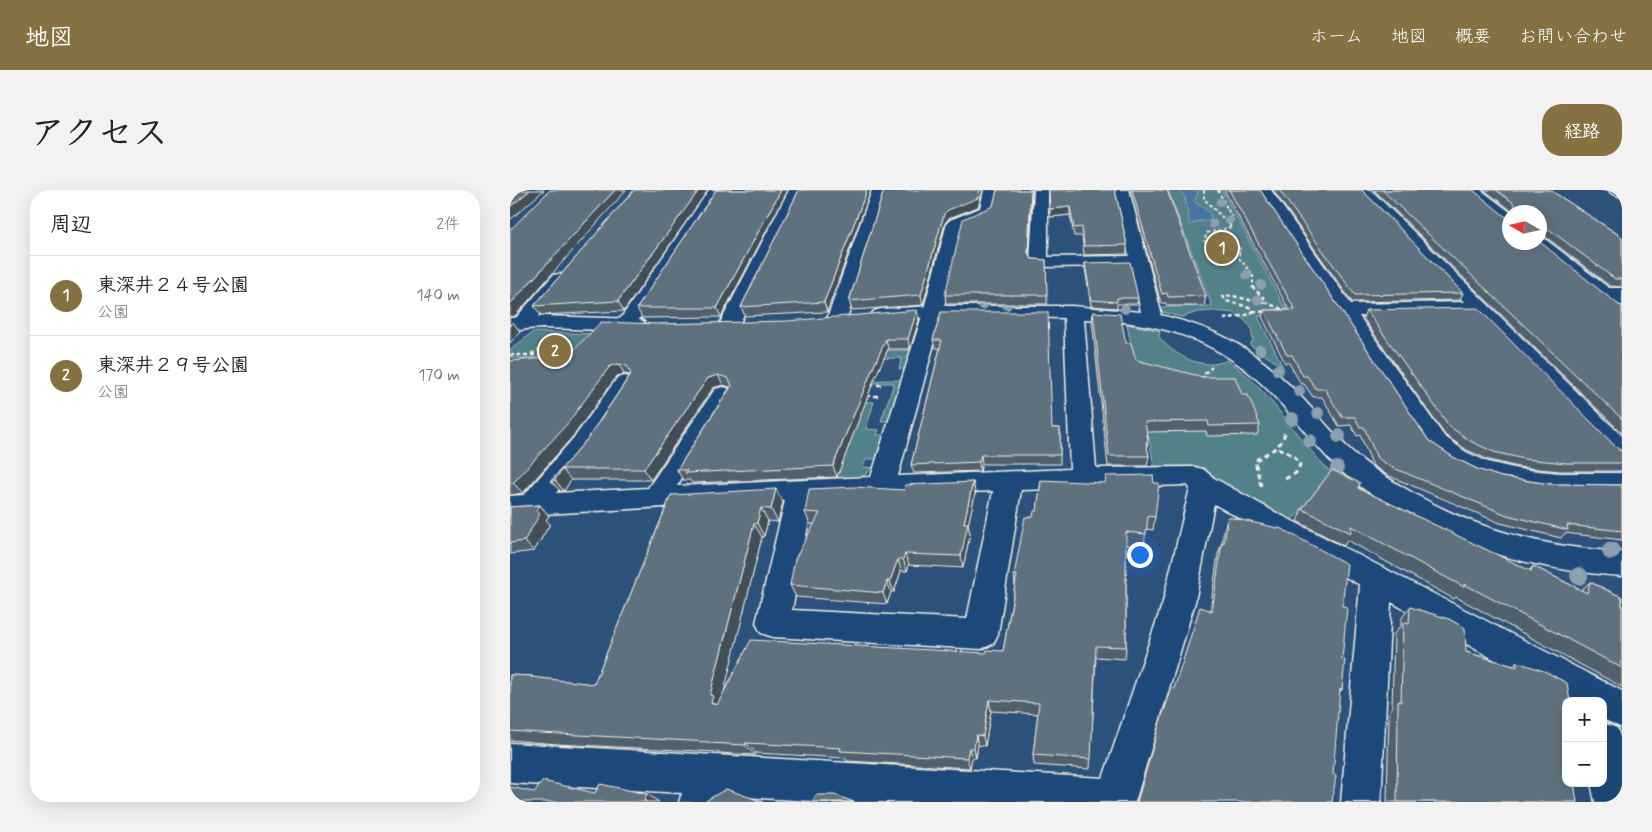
<!DOCTYPE html>
<html lang="ja">
<head>
<meta charset="utf-8">
<style>
	:root { --surface:#fff; --page:#f2f2f2; --text:#222; --muted:#767676; --line:#e0e0e0; --accent:#857141 }
	body { margin:0; font-family:Mynerve,"Klee One",sans-serif; background:var(--page); color:var(--text) }
	.controls { position:absolute; right:15px; bottom:15px; display:grid; overflow:hidden; border-radius:10px; box-shadow:0 5px 20px #0002 }
	.controls button { width:45px; height:45px; display:grid; place-items:center; padding:0; border:0; border-bottom:1px solid var(--line); background:var(--surface); color:var(--text); font:25px sans-serif }
	.compass { position:absolute; left:992px; top:15px; width:45px; height:45px; border-radius:50%; background:var(--surface); box-shadow:0 5px 20px #0002; rotate:279deg }
	.you { position:absolute; left:629px; top:364px; width:18px; height:18px; margin:-12px; border:4px solid #fff; border-radius:50%; background:#1a73e8; box-shadow:0 0 0 8px #1a73e833 }
	.badge { display:grid; place-items:center; width:32px; height:32px; border-radius:50%; background:var(--accent); color:#fff; font-size:16px; font-weight:700 }
	.pin { position:absolute; translate:-50% -50%; border:2px solid #fff; box-shadow:0 1px 5px #0006 }
	.list { margin:0; padding:0; list-style:none }
	h2 { display:flex; justify-content:space-between; align-items:center; height:65px; margin:0; padding:0 20px; font-size:21px }
	h2 small { font-size:16px; font-weight:400; color:var(--muted) }
	.list li { display:grid; grid-template-columns:32px 1fr auto; gap:15px; align-items:center; box-sizing:border-box; height:80px; padding:0 20px; border-top:1px solid var(--line) }
	.list b { display:block; font-size:19px; white-space:nowrap }
	.list p { margin:0; font-size:16px; white-space:nowrap; color:var(--muted) }
	.list em { font-size:16px; font-style:normal; color:var(--muted) }
	.map { position:relative; flex:none; width:1112px; height:612px; overflow:hidden; border-radius:20px }
	header { display:flex; align-items:center; gap:30px; box-sizing:border-box; height:70px; padding:0 25px; background:var(--accent); color:#fff }
	header strong { font-size:24px }
	nav { display:flex; gap:28px; margin-inline-start:auto; font-size:18px }
	.intro { display:flex; align-items:center; justify-content:space-between; box-sizing:border-box; height:120px; padding:0 30px }
	h1 { margin:0; font-size:35px }
	.button { padding:12px 22px; border-radius:20px; background:var(--accent); color:#fff; font-size:18px; font-weight:700 }
	main { display:flex; gap:30px; padding:0 30px }
	aside { flex:1; background:var(--surface); border-radius:20px; box-shadow:0 5px 20px #0002 }
	.map>svg:first-child { display:block }
</style>
</head>
<body>
<header>
<strong>地図</strong>
<nav><a>ホーム</a><a>地図</a><a>概要</a><a>お問い合わせ</a></nav>
</header>
<div class="intro"><h1>アクセス</h1><a class="button">経路</a></div>
<main>
<aside>
<h2>周辺<small>2件</small></h2>
<ul class="list">
<li><span class="badge">1</span><div><b>東深井２４号公園</b><p>公園</p></div><em>140 m</em></li>
<li><span class="badge">2</span><div><b>東深井２９号公園</b><p>公園</p></div><em>170 m</em></li>
</ul>
</aside>
<div class="map">
<svg width="1112" height="612" viewBox="0 0 1112 612">
	<rect width="100%" height="100%" fill="#2c527b"/>
	<filter id="ink" filterUnits="userSpaceOnUse"><feTurbulence type="fractalNoise" baseFrequency=".02" numOctaves="2"/><feDisplacementMap in="SourceGraphic" scale="10" xChannelSelector="R" yChannelSelector="G"/><feConvolveMatrix kernelMatrix="1 2 1 2 8 2 1 2 1" color-interpolation-filters="sRGB"/></filter>
	<g filter="url(#ink)">
		<path fill="#53818a" stroke="#a4b9b9" d="M658 0H712L774 116 822 115 829 125 748 126 773 177 740 155 743 150 741 137 733 129 724 123 705 121 688 122 672 127 652 122 650 117 702 116Z
			M617 134 650 141 649 147C663 165 694 182 717 170 760 199 784 247 821 282L781 332 712 297 687 276H644Z
			M23 142 87 144 88 165 401 160 395 179H389L392 168 59 173 62 168H0V160Z
			M390 190 391 191 379 231H371L384 193H310L311 191Z
			M356 212H364L356 239 369 240 367 245H374L367 269H356L353 277 363 278 351 288 257 292 259 288Z"/>
		<path fill="#4774a2" stroke="#8ca6be" d="M670 0H688V4L684 11 700 23 701 31H688L680 35 675 8Z"/>
		<g fill="none" stroke-linecap="round" stroke-linejoin="round">
			<defs>
				<path id="minor" d="M199 0H213L123 139 116 141 109 139 106 135Z
					M279 0H293L229 135 226 139 219 141 212 139 209 135Z
					M362 0H376L337 129 334 133 327 135 320 133 317 129Z
					M474 0H488L482 24 452 36 434 116H562L631 122 621 76 529 77 523 76 520 72 524 0H538V67L619 66 605 0H619L651 122 650 125C714 140 749 162 794 210 811 228 827 249 846 265 861 278 879 289 896 299 965 340 1032 357 1112 362V386C1014 380 916 350 838 287 810 264 789 232 764 206 710 148 651 132 574 129L586 278 684 277 693 279 704 288 763 321 1112 501V538L1093 529V511H1059L881 412 871 612H831L850 395 704 314 685 412 625 612H319L217 606 213 612H169L172 603 0 593V553L593 588 653 412 680 298 677 295 511 300 488 444 483 454 471 459 263 447 251 443 246 433 275 310 0 326V306L14 305 66 245 107 188 115 186 123 188 126 193 84 257 46 303 138 298 205 199 213 197 221 199 225 204 167 296 361 287 411 129 437 33 440 30 470 18ZM497 127 554 128 560 279 388 286 431 128ZM483 301 457 429 282 420 303 309Z
					M747 0H761L841 114 954 112 846 0H861L1112 246V270L1103 267 965 124 849 126 934 246 956 262 978 272 1008 279 1050 283H1112V301C1039 302 977 306 916 258Z
					M1099 0H1112V7L1101 3Z
					M49 84 55 85 58 89 18 138 11 140 4 138 1 134 4 130 43 85Z
					M1095 98H1112V110L1088 108 1086 104 1088 100Z
					M1093 533 1107 538 1112 552V612H1085L1081 593H1093Z"/>
				<path id="tertiary" d="M955 0H971L1000 22 999 33 994 32Z
					M1030 47 1035 49 1112 108V123L1105 121 1023 55 1021 52H1030Z
					M423 116 430 118 433 122 430 126 371 131 364 129 361 125 364 121 371 119Z
					M33 126 126 129 133 131 136 135 133 139 126 141 33 138 0 140V128Z"/>
			</defs>
			<use href="#minor" stroke="#f4f1e8" stroke-width="3"/>
			<use href="#tertiary" stroke="#f4f1e8" stroke-width="3"/>
			<path stroke="#f4f1e8" stroke-width="2" stroke-dasharray="3 2.5" stroke-linecap="butt" d="M694 0V9L722 37 697 43 694 51 701 55 730 56 729 68 743 85V99
				M708 0 723 30 720 33
				M696 54 704 60 730 62"/>
			<path stroke="#f4f1e8" stroke-width="2.5" stroke-dasharray="4 3" stroke-linecap="butt" d="M755 112 776 121
				M743 121 756 122
				M714 129 741 124 743 121 739 117 716 111 713 106C728 104 740 113 755 112L754 108 742 97
				M21 164 40 155
				M0 165H62
				M694 190 693 185 702 177
				M360 195H373
				M357 206H370"/>
			<path stroke="#f4f1e8" stroke-width="3" stroke-dasharray="5 4" stroke-linecap="butt" d="M768 258 784 266 790 275 786 283 775 289
				M751 296 745 271C758 261 771 260 775 242"/>
			<use href="#minor" fill="#1f4a7a" fill-rule="evenodd"/>
			<use href="#tertiary" fill="#1f4a7a" fill-rule="evenodd"/>
		</g>
		<g fill="#8da0af">
			<circle cx="710" cy="12" r="4"/>
			<circle cx="719" cy="30" r="4.5"/>
			<circle cx="703" cy="34" r="4.5"/>
			<circle cx="713" cy="47" r="4.5"/>
			<circle cx="723" cy="65" r="4.5"/>
			<circle cx="737" cy="85" r="5"/>
			<circle cx="751" cy="95" r="5"/>
			<circle cx="748" cy="110" r="5"/>
			<circle cx="473" cy="115" r="5"/>
			<circle cx="497" cy="115" r="5"/>
			<circle cx="615" cy="119" r="5"/>
			<circle cx="750" cy="160" r="5.5"/>
			<circle cx="768" cy="180" r="6"/>
			<circle cx="789" cy="201" r="6"/>
			<circle cx="808" cy="223" r="6"/>
			<circle cx="782" cy="229" r="7"/>
			<circle cx="829" cy="246" r="7"/>
			<circle cx="800" cy="251" r="7"/>
			<circle cx="827" cy="278" r="7"/>
			<circle cx="1101" cy="361" r="9"/>
			<circle cx="1069" cy="386" r="9"/>
		</g>
		<path fill="#51616d" stroke="#f4f1e8" d="M124 0 114 121 31 125 24 116Z
			M206 0H278L211 127 132 128 127 118Z
			M289 0 317 122 235 126 231 117Z
			M374 0 468 17 439 28 435 33 413 115 342 120 339 111Z
			M487 0H522L519 64 522 69 536 70 537 114H436L435 105 483 16Z
			M605 0 617 55V64L574 65 572 46H564L560 25 540 27Z
			M620 0H657L696 106 694 116H657L656 113H651Z
			M714 0H750L919 251 943 267 967 279 991 287 1040 294 1112 295V350L1055 343 1051 348 990 333 877 285 863 276 850 245 847 246 841 235 829 236 812 207H803L794 194H791L779 173H775L752 127 754 120H779Z
			M763 0H852L953 103 950 110 842 112Z
			M864 0H963L1000 52 1109 115 1112 116V243Z
			M974 0H1040L1112 47V97L1100 96 1036 47 1031 46 1030 48V22H1001V20Z
			M575 73 628 108 627 114H607V118L581 116 575 78Z
			M856 120 1112 261V281H1050L1008 277 979 270 957 260 935 245 853 128Z
			M431 122 542 238H550V274H472L470 281 404 283 401 275 430 158H425L423 150Z
			M583 122 616 153 626 170 732 205 750 235 747 245 697 246 696 241 637 242 638 250 637 258 639 266 637 276H598L582 131Z
			M409 130 400 159H378L364 190 327 287 182 293 180 290H173L167 280 220 197 213 195 203 198 141 290H61L54 301H50L41 291 78 248 120 185 115 184 107 186 65 244 13 303 0 305V171L58 166 151 134Z
			M531 290 645 327 643 340 636 339 634 357 616 355V457L615 469 586 467 580 579 524 575 523 565 528 524 481 521 475 556 468 555 466 568H462L460 578 337 571 335 568 246 563 245 565 210 563 208 562 47 554 0 550V485L22 486 24 488 84 494 161 305 273 312 268 332 258 331 254 346 252 347 214 500 493 461 505 395 504 385 523 327 527 321Z
			M463 292 465 304 458 335 460 344 453 378 399 375 397 381H391L384 402H381L377 414 286 407 280 395 304 334H300L295 322 394 300Z
			M848 298 1019 381 1023 376 1071 400 1080 392 1112 407V497L946 407 944 409 837 350 834 356 787 331 792 319Z
			M30 315 39 326 36 330 40 334 24 361 0 364V317Z
			M718 327 832 416V500L829 503 664 499 700 421 708 364 712 352 714 340Z
			M900 417 956 462 1003 476 1007 472 1056 511 1055 542 1067 612H877L879 522 882 518 884 444 891 435V429Z"/>
		<path fill="#424f59" stroke="#f4f1e8" d="M20 0H34L0 30V17Z
			M105 0H116L5 126 0 127V114Z
			M189 0H198L114 121 108 111Z
			M271 0H278L211 127 207 118Z
			M357 0H361L317 122 314 112Z
			M470 0H473L468 17 439 28 435 33 413 115 411 105 434 24 438 20Z
			M521 0H522L518 72V63Z
			M560 17V25L540 27V19Z
			M407 120 409 130 400 159 398 149Z
			M3 132 10 142 0 153V135Z
			M376 149 378 159 364 190 327 287 323 276 362 180Z
			M108 174 115 184 107 186 65 244 13 303 3 293 100 176Z
			M208 185 213 195 203 198 141 290 134 279 198 188Z
			M471 265 472 274 470 281 469 272Z
			M52 279 61 290 54 301 45 290Z
			M463 292 465 304 458 335 460 344 453 378 451 366 454 333Z
			M266 299 273 312 268 332 261 319Z
			M30 315 39 326 36 330 40 334 24 361 14 351 26 321Z
			M251 318 258 331 254 346 247 333Z
			M244 334 252 347 211 514 213 517 201 513 200 505Z
			M395 364 399 375 397 381 393 369Z
			M388 369 391 381 384 402 380 391Z
			M377 391 381 402 377 414 373 403Z
			M479 510 481 521 475 556 473 546Z
			M466 545 468 555 466 568 464 558Z
			M236 553 246 563 245 565 235 555Z
			M459 558 462 568 460 578 457 568Z
			M137 604 149 612H136L134 610Z"/>
		<path fill="#5e717f" stroke="#f4f1e8" d="M0 0H20L0 17Z
			M40 0H105L0 114V38H2Z
			M124 0H189L108 111 24 116Z
			M206 0H271L207 118H127Z
			M289 0H357L314 112 231 117Z
			M374 0H470L468 8 438 20 434 24 411 105 339 111Z
			M487 0H521L518 63 522 69 536 70 537 105H435L453 29 483 16Z
			M539 0H605L617 55 574 56 572 37 564 38 560 17 540 19Z
			M622 0H657L696 106 658 107 657 103 652 104Z
			M719 0H750L919 251 943 267 967 279 991 287 1040 294 1112 295V341L1057 335 1058 340 997 325 881 277 867 268 854 237H850L845 227H832L815 199H806L797 186H793L782 165H777L754 120H785Z
			M769 0H852L953 103 845 105Z
			M872 0H963L996 27H1000V52H1030L1091 101 1109 115 1112 116V229Z
			M986 0H1040L1112 47V89H1105L1040 40 1033 39 1032 43H1030V22H1004L1005 14Z
			M620 72 628 108H607V112L581 110 575 73Z
			M968 118 1109 260 1112 261V273H1057L1014 269 984 262 962 252 940 237 856 120Z
			M407 120 398 149H376L362 180 323 276 175 283 177 280H167L222 195 218 188 208 185 198 188 134 279H52L45 290 41 291 78 248 121 184 117 176 108 174 100 176 57 234 3 293H0V171L58 166 91 132 151 134 278 131Z
			M431 122H538L542 238H550V265H471L469 272 401 275 432 150H423Z
			M583 122 610 124 616 153H621L626 170 693 187H725L732 205H738L750 235 699 236 698 231 635 232 638 250 636 252 639 266H599Z
			M822 280 850 293 848 298 1021 381 1023 376 1077 403 1080 392 1112 407V478L954 394V397L841 336V343L792 319Z
			M643 285 644 293H649L645 327 638 326 636 344 616 342V457L586 456 581 569 523 565 529 513 479 510 473 546 466 545 464 558H459L457 568 330 561 331 558 236 553 235 555 199 553V552L31 543 0 541V485L22 486 21 487 84 494 161 305 266 299 261 319 251 318 247 333 244 334 200 505 203 506 201 513 207 515 241 450 476 463 477 460 493 461 507 385H504L515 327H523L524 321H527L531 290 595 293 596 286Z
			M463 292 454 333H458L451 366 395 364 393 369H388L380 391H377L373 403 280 395 285 369 310 323 295 322 299 299 345 297 394 300 395 295Z
			M30 315 26 321 30 324 14 351 0 353V317Z
			M718 327 772 339 837 374 832 416 837 417 832 469 835 470 832 500 830 499 823 584 826 586 822 612H627L650 532 662 498 664 499 690 417 702 421 712 352 714 353Z
			M900 417 939 429 955 438 956 462 1007 477V472L1034 481 1057 493 1060 511H1056V533L1054 532 1056 544V593H1064L1067 612H887L888 511 891 512 893 432 899 434Z
			M33 591 85 603 90 594 137 604 134 610 136 611V612H0V597L24 602Z
			M216 599 253 612H196L197 610Z
			M306 605H325L344 612H302Z"/>
	</g>
</svg>
<div class="controls">
<button>+</button>
<button>−</button>
</div>
<svg class="compass" viewBox="-18 -18 36 36"><path d="M0-13l5 13h-10z" fill="#e53935"/><path d="M0 13l5-13h-10z" fill="#767676"/></svg>
<div class="you"></div>
<div class="pin badge" style="left:712px;top:58px">1</div>
<div class="pin badge" style="left:45px;top:161px">2</div>
</div>
</main>
</body>
</html>
